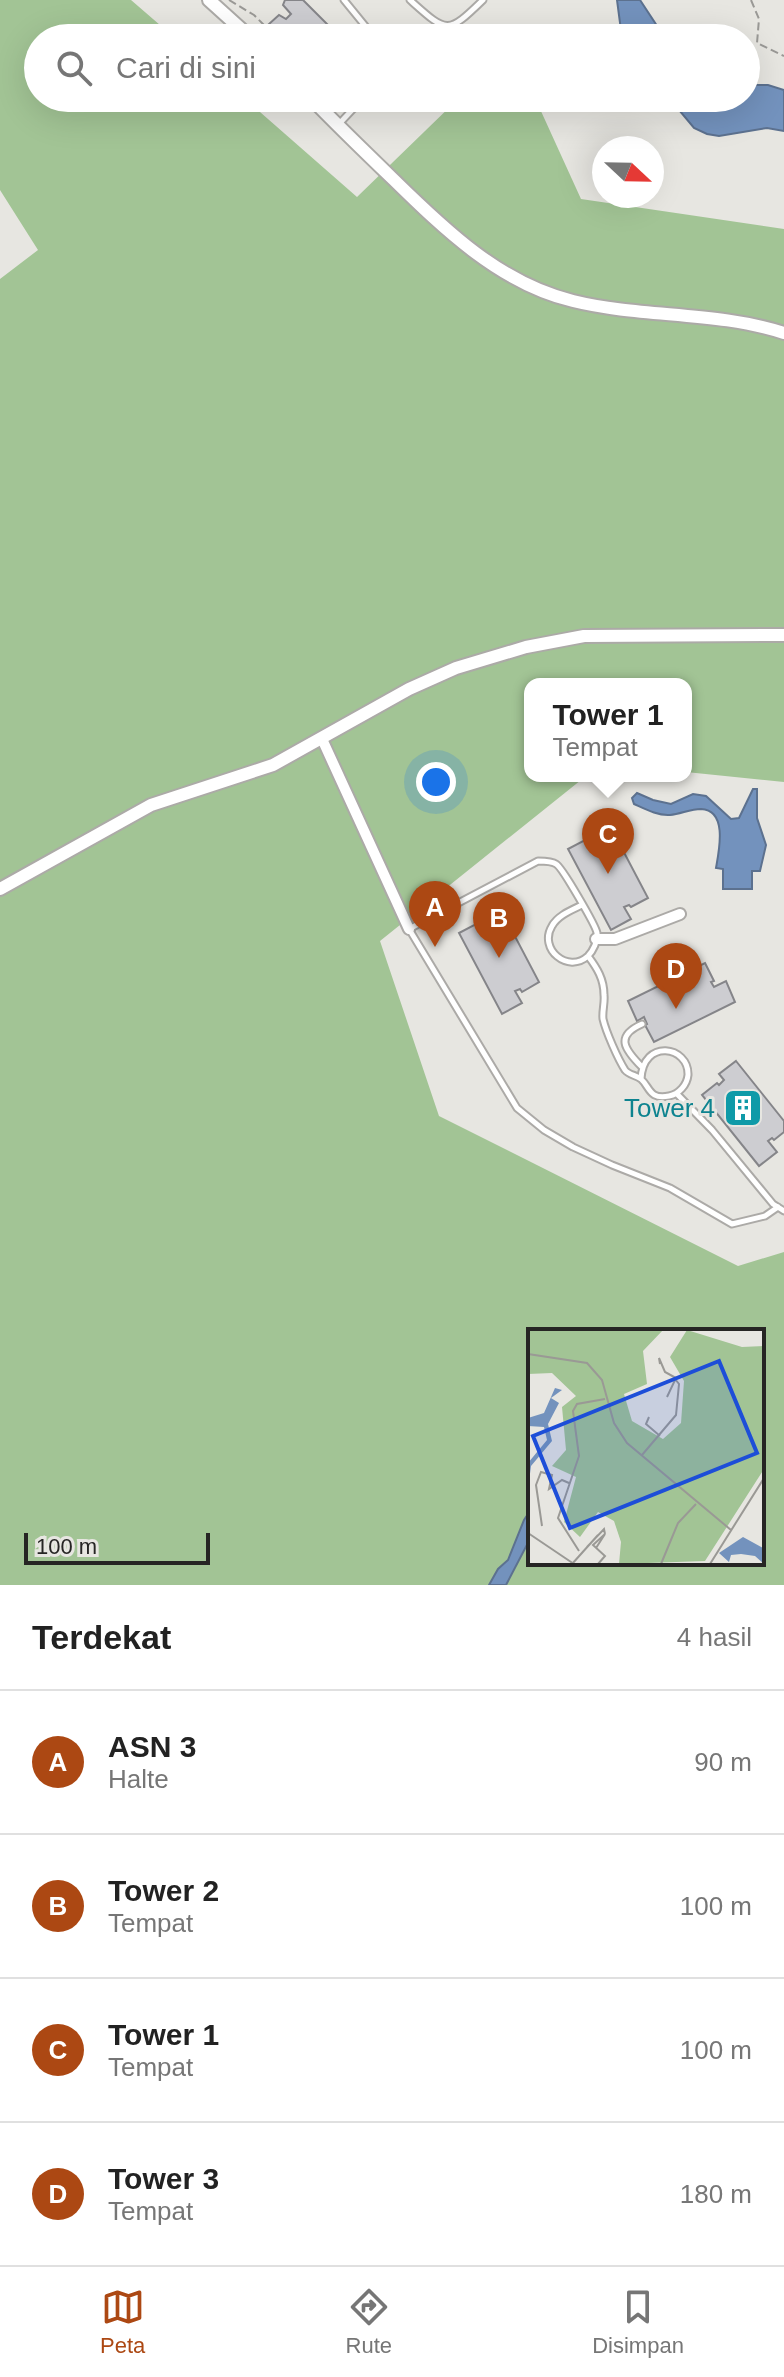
<!DOCTYPE html>
<html lang="id">
<head>
<meta charset="utf-8">
<style>
	:root { --surface:#fff; --page:#f6f6f6; --text:#222; --muted:#767676; --line:#e0e0e0; --accent:#ac4813 }
	body { margin:0; font-family:Helvetica,sans-serif; background:var(--page); color:var(--text) }
	.compass { position:absolute; left:592px; top:136px; width:72px; height:72px; border-radius:50%; background:var(--surface); box-shadow:0 8px 32px #0002; rotate:112deg }
	.scale { position:absolute; left:24px; bottom:20px; width:186px; box-sizing:border-box; padding-left:8px; border:4px solid #262524; border-top:0; font-size:22px; line-height:28px; white-space:nowrap; color:#262524; -webkit-text-stroke:6px #e7e6e1; paint-order:stroke }
	.you { position:absolute; left:436px; top:782px; width:28px; height:28px; margin:-20px; border:6px solid #fff; border-radius:50%; background:#1a73e8; box-shadow:0 0 0 12px #1a73e833 }
	.badge { display:grid; place-items:center; width:52px; height:52px; border-radius:50%; background:var(--accent); color:#fff; font-size:26px; font-weight:700 }
	.pin { position:absolute; translate:-50% -66px; filter:drop-shadow(0 2px 4px #0008) }
	.pin::after { content:''; position:absolute; top:42px; width:28px; height:24px; background:inherit; clip-path:polygon(0 0,100% 0,50% 100%) }
	.popup { position:absolute; left:524px; top:678px; width:168px; height:104px; box-sizing:border-box; display:grid; place-content:center; border-radius:16px; background:var(--surface); filter:drop-shadow(0 2px 6px #0005); font-size:26px; white-space:nowrap; color:var(--muted) }
	.popup b { font-size:30px; color:var(--text) }
	.popup::after { content:''; position:absolute; left:50%; top:100%; margin-left:-16px; border:16px solid transparent; border-top-color:var(--surface) }
	.list { margin:0; padding:0; list-style:none }
	h2 { display:flex; justify-content:space-between; align-items:center; height:104px; margin:0; padding:0 32px; font-size:34px }
	h2 small { font-size:26px; font-weight:400; color:var(--muted) }
	.list li { display:grid; grid-template-columns:52px 1fr auto; gap:24px; align-items:center; box-sizing:border-box; height:144px; padding:0 32px; border-top:2px solid var(--line) }
	.list b { display:block; font-size:30px; white-space:nowrap }
	.list p { margin:0; font-size:26px; white-space:nowrap; color:var(--muted) }
	.list em { font-size:26px; font-style:normal; color:var(--muted) }
	.icon { flex:none; width:44px; height:44px; fill:none; stroke:currentColor; stroke-width:2; stroke-linecap:round; stroke-linejoin:round }
	.map { position:relative; flex:none; width:784px; height:1585px; overflow:hidden }
	.search { position:absolute; background:var(--surface); box-shadow:0 8px 32px #0002; left:24px; right:24px; top:24px; height:88px; display:flex; align-items:center; gap:20px; box-sizing:border-box; padding:0 28px; border-radius:44px; color:var(--muted); font-size:30px }
	.sheet { height:680px; background:var(--surface) }
	nav { display:flex; justify-content:space-around; align-items:center; box-sizing:border-box; height:112px; border-top:2px solid var(--line); background:var(--surface); font-size:22px; color:var(--muted) }
	nav a { display:grid; justify-items:center; gap:4px }
	nav .on { color:var(--accent) }
	.map>svg:first-child { display:block }
</style>
</head>
<body>
<div class="map">
<svg width="784" height="1585" viewBox="0 0 784 1585">
	<rect width="100%" height="100%" fill="#e7e6e1"/>
	<path fill="#a2c495" fill-rule="evenodd" d="M0 0H131L175 38H38V98H244L357 197 459 98H535L581 199 784 229V782L686 772V684H530V776H586L380 941 439 1116 738 1266 784 1252V1585H0V279L38 250 0 190ZM530 1331H762V1563H530Z"/>
	<path fill="#7392bd" stroke="#5c718f" stroke-width="2" d="M617 0H640L665 38H622Z
		M755 85H768L784 90V131L767 128 719 136 707 134 694 128 669 98H746V88Z
		M753 789H757V818L766 845 760 871H752V889H723V869L716 868C719 851 728 810 701 809 690 809 681 814 670 815 658 816 645 809 634 804L632 798 637 793 653 800 671 804 693 794 706 796 731 819 739 818Z
		M530 1511V1539L506 1585H489L498 1569 508 1560 524 1520Z"/>
	<path fill="#cdcdd1" stroke="#858589" stroke-width="2" d="M285 0H303L341 38H282L269 24 279 15 286 19 291 14 283 5Z
		M608 822 648 898 631 907 629 905 624 907 631 919 611 930 568 849 585 840 586 842 592 839 589 832Z
		M499 906 539 982 522 992 520 989 515 991 522 1003 502 1014 459 933 476 924 477 926 483 923 480 916Z
		M705 963 714 981 711 982 714 987 726 981 735 1002 654 1042 645 1025 647 1024 644 1017 637 1021 628 1001Z
		M736 1061 784 1121V1132L774 1140 772 1138 768 1141 777 1152 759 1166 702 1095 717 1083 719 1085 724 1080 719 1074Z"/>
	<g fill="none" stroke-linecap="round" stroke-linejoin="round">
		<defs>
			<path id="service" d="M344 0 375 38
				M410 0C447 33 447 35 483 0
				M320 106 326 100 353 109
				M338 125 353 109 371 98
				M582 905C572 910 558 915 552 926 538 949 568 974 588 956 593 951 598 941 597 933 596 926 562 867 556 864 552 861 543 861 538 861L409 929 517 1108 544 1130 573 1147 612 1165 670 1188 732 1224 765 1216 778 1207
				M588 956C597 968 604 979 604 995 605 1003 602 1011 603 1019 606 1032 618 1059 625 1070 629 1075 636 1075 641 1079 650 1087 649 1100 669 1096 679 1094 687 1085 688 1075 689 1046 643 1038 641 1079
				M642 1067C624 1049 615 1036 642 1024
				M677 1094 712 1130 773 1204 784 1211"/>
			<path id="minor" d="M322 739 409 929
				M596 939H615L680 914"/>
			<path id="tertiary" d="M209 0 251 38
				M311 98C338 126 366 153 393 179 445 230 501 284 573 301 642 318 717 311 784 333
				M0 889 151 805 273 765 409 689 456 668 526 647 584 636 784 635"/>
		</defs>
		<use href="#service" stroke="#acaaa7" stroke-width="9"/>
		<use href="#minor" stroke="#acaaa7" stroke-width="14"/>
		<use href="#tertiary" stroke="#acaaa7" stroke-width="16"/>
		<path stroke="#9a9996" stroke-width="2" stroke-dasharray="8 4" stroke-linecap="butt" d="M229 0 254 15 277 38
			M751 0 759 19 757 43 784 56"/>
		<use href="#service" stroke="#fff" stroke-width="5"/>
		<use href="#minor" stroke="#fff" stroke-width="10"/>
		<use href="#tertiary" stroke="#fff" stroke-width="12"/>
	</g>
	<defs>
		<symbol id="building-square" viewBox="-11 -11 22 22"><rect x="-9" y="-9" width="18" height="18" rx="4" fill="#0f9aa8" stroke="#e7e6e1"/><path d="M-4-6H4V6H1V3H-1V6H-4ZM-2.5-4.3h1.7v1.8h-1.7ZM.8-4.3h1.7v1.8H.8ZM-2.5-1h1.7V.8h-1.7ZM.8-1h1.7V.8H.8Z" fill="#fff"/></symbol>
	</defs>
	<g fill-rule="evenodd">
		<use href="#building-square" x="721" y="1086" width="44" height="44"/>
	</g>
	<g text-anchor="middle" stroke-width="6" stroke-linejoin="round" paint-order="stroke">
		<g font-size="26" fill="#0d838f" stroke="#e7e6e1" text-anchor="end">
			<text x="715" y="1117">Tower 4</text>
		</g>
	</g>
	<g transform="translate(528 1329)">
		<rect width="236" height="236" fill="#e7e6e1"/>
		<path d="M0 1H135L115 22 119 55 96 65 104 92 135 110 153 94 156 52 142 28 159 1 214 18 236 17V140L177 232 91 235 93 213 86 192 70 183 52 208 36 193 48 148 24 137 38 121 34 78 48 67 24 44 0 45Z" fill="#a2c495"/>
		<path d="M27 59 34 61 23 69 31 74 20 95 24 112 3 137 0 160V134L19 111 16 98 0 97V89L16 84ZM215 208 235 219 236 235 227 227 213 225 203 226 201 233 191 224Z" fill="#7392bd"/>
		<path fill="none" stroke="#9a9995" stroke-width="2" d="M0 25 59 34 74 51 86 94 99 114 203 201M132 35 131 29 137 43 148 49 139 68M121 88 118 95 132 107M114 126 148 86 151 55 147 50M14 197 8 156 13 143 24 146 21 160 34 151 41 154M0 204 46 235M59 218 76 200 77 205M68 219 77 205 65 216 77 227 70 235M51 222 30 189 51 127 45 82 49 75 77 70M44 235 70 206M133 235 150 194 168 175M182 235 236 149"/>
		<path fill="#1d4ed8" fill-opacity="0.15" stroke="#1d4ed8" stroke-width="4" d="M191 32 229 124 42 199 5 107Z"/>
		<rect width="236" height="236" fill="none" stroke="#262524" stroke-width="4"/>
	</g>
</svg>
<svg class="compass" viewBox="-18 -18 36 36"><path d="M0-13l5 13h-10z" fill="#e53935"/><path d="M0 13l5-13h-10z" fill="#767676"/></svg>
<div class="scale">100 m</div>
<div class="you"></div>
<div class="pin badge" style="left:435px;top:947px">A</div>
<div class="pin badge" style="left:499px;top:958px">B</div>
<div class="pin badge" style="left:608px;top:874px">C</div>
<div class="popup"><b>Tower 1</b>Tempat</div>
<div class="pin badge" style="left:676px;top:1009px">D</div>
<div class="search"><svg class="icon" aria-label="search" viewBox="0 0 24 24"><circle cx="10" cy="10" r="6"/><path d="M15 15l6 6"/></svg>Cari di sini</div>
</div>
<section class="sheet">
<h2>Terdekat<small>4 hasil</small></h2>
<ul class="list">
<li><span class="badge">A</span><div><b>ASN 3</b><p>Halte</p></div><em>90 m</em></li>
<li><span class="badge">B</span><div><b>Tower 2</b><p>Tempat</p></div><em>100 m</em></li>
<li><span class="badge">C</span><div><b>Tower 1</b><p>Tempat</p></div><em>100 m</em></li>
<li><span class="badge">D</span><div><b>Tower 3</b><p>Tempat</p></div><em>180 m</em></li>
</ul>
</section>
<nav>
<a class="on"><svg class="icon" aria-label="map" viewBox="0 0 24 24"><path d="M3 6l6-2 6 2 6-2v14l-6 2-6-2-6 2zM9 4v14M15 6v14"/></svg>Peta</a>
<a><svg class="icon" aria-label="directions" viewBox="0 0 24 24"><path d="M12 3l9 9-9 9-9-9zM9 14v-3h6M13 9l2 2-2 2"/></svg>Rute</a>
<a><svg class="icon" aria-label="saved" viewBox="0 0 24 24"><path d="M7 4h10v16l-5-4-5 4z"/></svg>Disimpan</a>
</nav>
</body>
</html>
